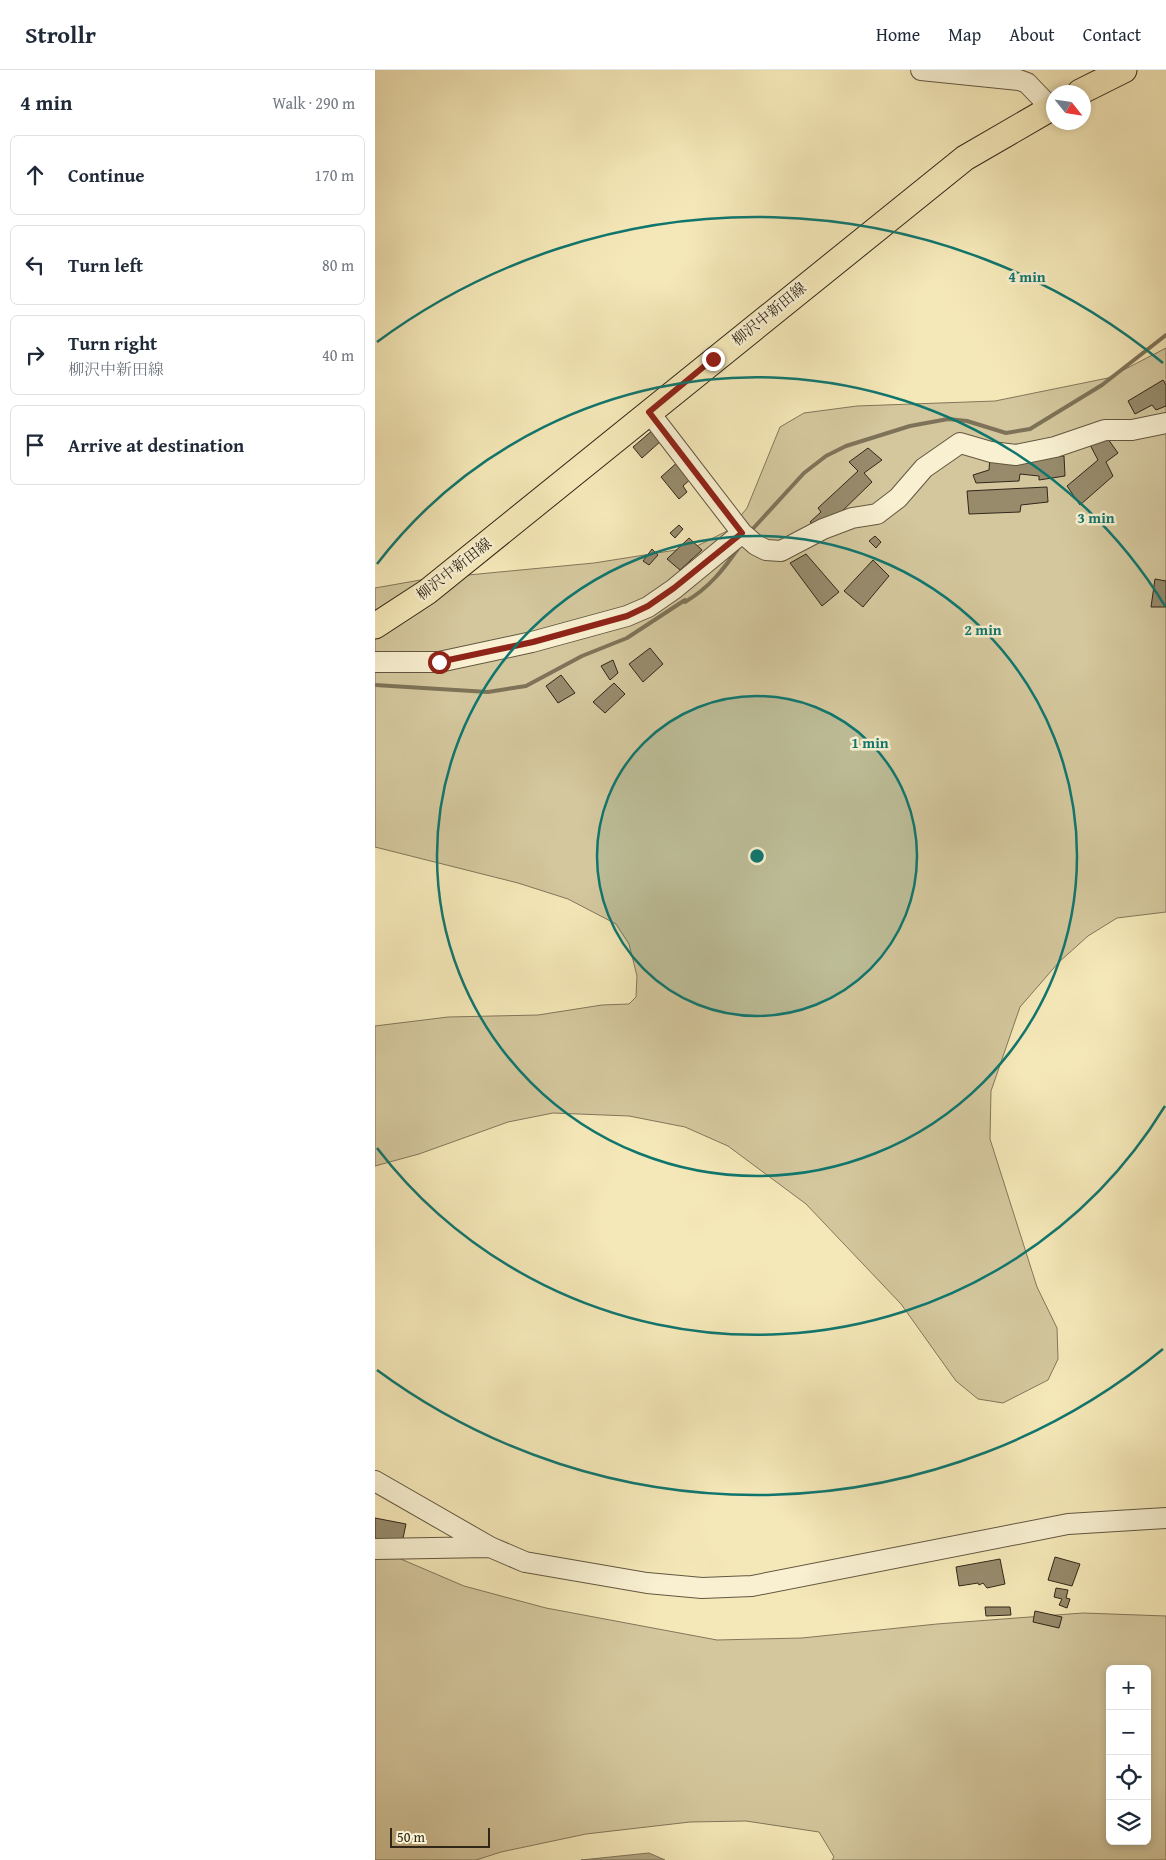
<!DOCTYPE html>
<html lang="en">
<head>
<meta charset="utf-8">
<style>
	:root { --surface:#fff; --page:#f6f6f7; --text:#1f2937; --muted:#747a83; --line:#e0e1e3 }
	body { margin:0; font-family:"Gentium Book Plus","Noto Serif JP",serif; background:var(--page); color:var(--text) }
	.controls { position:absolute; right:15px; bottom:15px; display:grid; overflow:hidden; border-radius:8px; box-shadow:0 2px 8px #0003 }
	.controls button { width:45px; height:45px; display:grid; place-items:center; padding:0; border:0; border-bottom:1px solid var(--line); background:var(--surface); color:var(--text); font:25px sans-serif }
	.compass { position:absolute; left:671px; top:15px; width:45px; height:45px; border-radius:50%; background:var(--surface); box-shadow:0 2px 8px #0003; rotate:120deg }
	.scale { position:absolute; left:15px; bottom:12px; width:100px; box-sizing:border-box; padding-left:5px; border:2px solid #312719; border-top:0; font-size:14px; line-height:18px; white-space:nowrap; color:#312719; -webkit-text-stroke:4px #f8f0d1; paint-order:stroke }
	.stop { position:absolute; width:15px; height:15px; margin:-11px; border:4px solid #8f2418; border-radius:50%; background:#fff }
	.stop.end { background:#8f2418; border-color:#fff; box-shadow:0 1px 5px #0008 }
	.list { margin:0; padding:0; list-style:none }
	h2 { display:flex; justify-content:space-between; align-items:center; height:65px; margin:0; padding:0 20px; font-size:21px }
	h2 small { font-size:16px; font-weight:400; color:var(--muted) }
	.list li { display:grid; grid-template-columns:32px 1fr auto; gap:15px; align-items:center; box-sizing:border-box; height:80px; margin:0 10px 10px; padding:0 10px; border:1px solid var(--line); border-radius:8px }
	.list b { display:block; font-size:19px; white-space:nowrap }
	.list p { margin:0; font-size:16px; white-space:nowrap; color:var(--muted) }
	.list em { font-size:16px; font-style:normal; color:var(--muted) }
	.icon { flex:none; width:28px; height:28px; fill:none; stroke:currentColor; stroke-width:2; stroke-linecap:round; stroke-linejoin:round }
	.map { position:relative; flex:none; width:791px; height:1790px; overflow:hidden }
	header { display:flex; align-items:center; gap:30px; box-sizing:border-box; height:70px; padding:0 25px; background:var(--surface); border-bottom:1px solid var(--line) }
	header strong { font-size:24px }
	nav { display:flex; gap:28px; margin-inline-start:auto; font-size:18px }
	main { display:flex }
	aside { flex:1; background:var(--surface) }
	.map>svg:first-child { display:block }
</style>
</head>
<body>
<header>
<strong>Strollr</strong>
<nav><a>Home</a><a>Map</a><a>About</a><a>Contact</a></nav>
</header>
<main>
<aside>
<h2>4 min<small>Walk · 290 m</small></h2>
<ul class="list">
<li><svg class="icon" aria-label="ahead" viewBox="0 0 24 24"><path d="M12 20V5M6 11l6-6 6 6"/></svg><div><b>Continue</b></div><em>170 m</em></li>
<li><svg class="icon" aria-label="left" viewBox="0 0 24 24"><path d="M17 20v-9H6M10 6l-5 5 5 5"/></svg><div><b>Turn left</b></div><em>80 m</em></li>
<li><svg class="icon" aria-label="right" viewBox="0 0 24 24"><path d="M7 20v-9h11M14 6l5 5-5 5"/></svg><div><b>Turn right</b><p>柳沢中新田線</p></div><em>40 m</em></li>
<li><svg class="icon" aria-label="arrive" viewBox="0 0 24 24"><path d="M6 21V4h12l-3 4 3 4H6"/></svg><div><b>Arrive at destination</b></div></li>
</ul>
</aside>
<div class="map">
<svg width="791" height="1790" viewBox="0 0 791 1790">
	<rect width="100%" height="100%" fill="#f5e8b8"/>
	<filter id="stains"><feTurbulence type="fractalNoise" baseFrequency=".004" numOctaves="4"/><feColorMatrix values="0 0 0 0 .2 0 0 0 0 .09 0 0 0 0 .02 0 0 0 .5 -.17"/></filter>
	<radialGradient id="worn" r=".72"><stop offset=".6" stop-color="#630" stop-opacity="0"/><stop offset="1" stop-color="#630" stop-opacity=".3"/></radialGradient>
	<path fill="#d4c79d" stroke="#82775b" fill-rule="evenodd" d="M791 278V842L742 848 713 866 684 892 645 937 616 1021 615 1069 662 1217 682 1258 683 1289 673 1310 628 1333 603 1329 581 1311 526 1234 431 1134 353 1076 310 1057 254 1046 178 1043 133 1052 44 1084 0 1096V956L73 947 163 945 227 935 254 934 261 927 262 906 254 874 241 854 193 829 143 813 0 777V518L51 509 219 493 320 477 354 460 372 438 405 357 429 343 482 336 620 331 733 308Z
		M0 1478 89 1516 171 1538 342 1570 427 1568 562 1554 708 1543 791 1546V1790H457L459 1787 444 1762 371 1751 315 1752 211 1764 126 1782 101 1790H0ZM735 1599H772V1771H735Z"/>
	<path fill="#b2a682" stroke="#7e7358" d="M274 1783 290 1790H206Z"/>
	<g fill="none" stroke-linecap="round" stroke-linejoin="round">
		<path stroke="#7e7358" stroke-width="4" d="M374 463 429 403 451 386 471 376 535 356 573 349 592 351 631 363 655 359 727 315 791 265
			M0 615 113 622 151 616 207 586 252 568 310 530V532C334 518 349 499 364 477"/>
	</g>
	<path fill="#978b6c" stroke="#312719" d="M788 310 791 315V336L781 340 777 335 760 344 753 331Z
		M279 359 287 370 267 388 258 377Z
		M730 365 743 383 731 392 738 406 705 435 692 416 723 390 714 373Z
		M493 378 507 390 489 403 497 412 459 449 442 457 435 452 446 442 443 438 483 401 474 392Z
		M689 386 690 406 664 410V406L645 404 644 411 601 413 598 405 614 400 615 387Z
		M306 389 319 406 308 416 312 422 304 429 286 407Z
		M672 417 673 432 646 435 645 442 594 444 592 421Z
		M304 455 308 459 300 468 295 463Z
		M500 466 506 472 501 478 494 471Z
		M314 468 327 480 305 500 292 489Z
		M277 479 283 485 274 495 268 491Z
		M431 484 464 522 447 536 415 493Z
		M498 490 514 506 488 537 469 521Z
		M780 509 791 511V537H776Z
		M275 578 288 594 268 612 254 594Z
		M238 590 243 603 235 610 226 596Z
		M186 605 200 623 183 633 171 616Z
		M239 613 250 624 230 643 218 632Z
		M0 1448 31 1454 27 1473 0 1469Z
		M680 1487 705 1494 697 1516 673 1510Z
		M625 1489 630 1514 612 1518 608 1513 604 1515 603 1513 584 1516 581 1497Z
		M681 1518 693 1520 691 1528 695 1529 692 1538 684 1535 687 1529 679 1527Z
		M610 1537H635L636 1545 611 1546Z
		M660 1541 687 1547 684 1558 658 1552Z"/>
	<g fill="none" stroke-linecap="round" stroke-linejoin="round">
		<defs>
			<path id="minor" d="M546 0 644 10 652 13 676 38
				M274 342 367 463 381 475 391 480 406 481 448 459 477 448 502 444 523 428 549 398 585 373 616 382 641 385 680 377 730 360H757L791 353
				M0 592H64L157 572 252 546 273 537 299 519 367 463
				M0 1411 115 1477 150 1492 272 1513 327 1518 377 1516 693 1454 791 1448
				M0 1479 115 1477"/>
			<path id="major" d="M705 22 749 0
				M0 556 52 522 590 88 678 37"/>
		</defs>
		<use href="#minor" stroke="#625741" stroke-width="22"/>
		<use href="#major" stroke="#312719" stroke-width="27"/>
		<use href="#minor" stroke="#f8f0d1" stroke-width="20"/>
		<use href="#major" stroke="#f5e8b8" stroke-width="25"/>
	</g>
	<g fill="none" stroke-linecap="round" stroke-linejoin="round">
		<path stroke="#8f2418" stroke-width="6" d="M64 592 158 572 252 546 273 536 299 518 367 463 274 342 338 289"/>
	</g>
	<circle cx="382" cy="786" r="160" fill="#0f766e" fill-opacity=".12"/>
	<g fill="none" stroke="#0f766e" stroke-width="2.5">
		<circle cx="382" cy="786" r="160"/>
		<circle cx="382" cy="786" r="320"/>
		<path d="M790 1036A479 479 0 0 1 2 1078M2 494A479 479 0 0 1 790 536"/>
		<path d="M788 1279A639 639 0 0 1 2 1300M2 272A639 639 0 0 1 788 293"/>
	</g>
	<g text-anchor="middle" stroke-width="5" stroke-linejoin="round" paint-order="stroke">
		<g font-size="15" fill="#312719" stroke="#f8f0d1">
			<text transform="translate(394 244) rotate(-39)" y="5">柳沢中新田線</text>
			<text transform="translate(79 499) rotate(-38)" y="5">柳沢中新田線</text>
		</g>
	</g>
	<circle cx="382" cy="786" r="8" fill="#0f766e" stroke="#f8f0d1" stroke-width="2.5"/>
	<g font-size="15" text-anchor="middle" font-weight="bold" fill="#0f766e" stroke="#f8f0d1" stroke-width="5" stroke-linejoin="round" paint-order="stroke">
		<text x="652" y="212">4 min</text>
		<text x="721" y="453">3 min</text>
		<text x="608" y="565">2 min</text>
		<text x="495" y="678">1 min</text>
	</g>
	<rect width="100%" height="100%" filter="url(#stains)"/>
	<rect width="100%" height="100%" fill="url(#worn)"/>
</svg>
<div class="controls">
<button>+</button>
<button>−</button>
<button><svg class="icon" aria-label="locate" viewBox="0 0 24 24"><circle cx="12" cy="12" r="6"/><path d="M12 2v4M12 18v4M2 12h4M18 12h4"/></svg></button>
<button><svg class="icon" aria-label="layers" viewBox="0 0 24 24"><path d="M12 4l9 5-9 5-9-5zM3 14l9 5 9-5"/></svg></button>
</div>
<svg class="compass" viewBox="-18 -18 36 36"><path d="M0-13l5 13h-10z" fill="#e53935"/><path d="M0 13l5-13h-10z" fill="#747a83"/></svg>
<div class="scale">50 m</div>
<div class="stop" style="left:64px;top:592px"></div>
<div class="stop end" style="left:338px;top:289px"></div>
</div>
</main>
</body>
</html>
